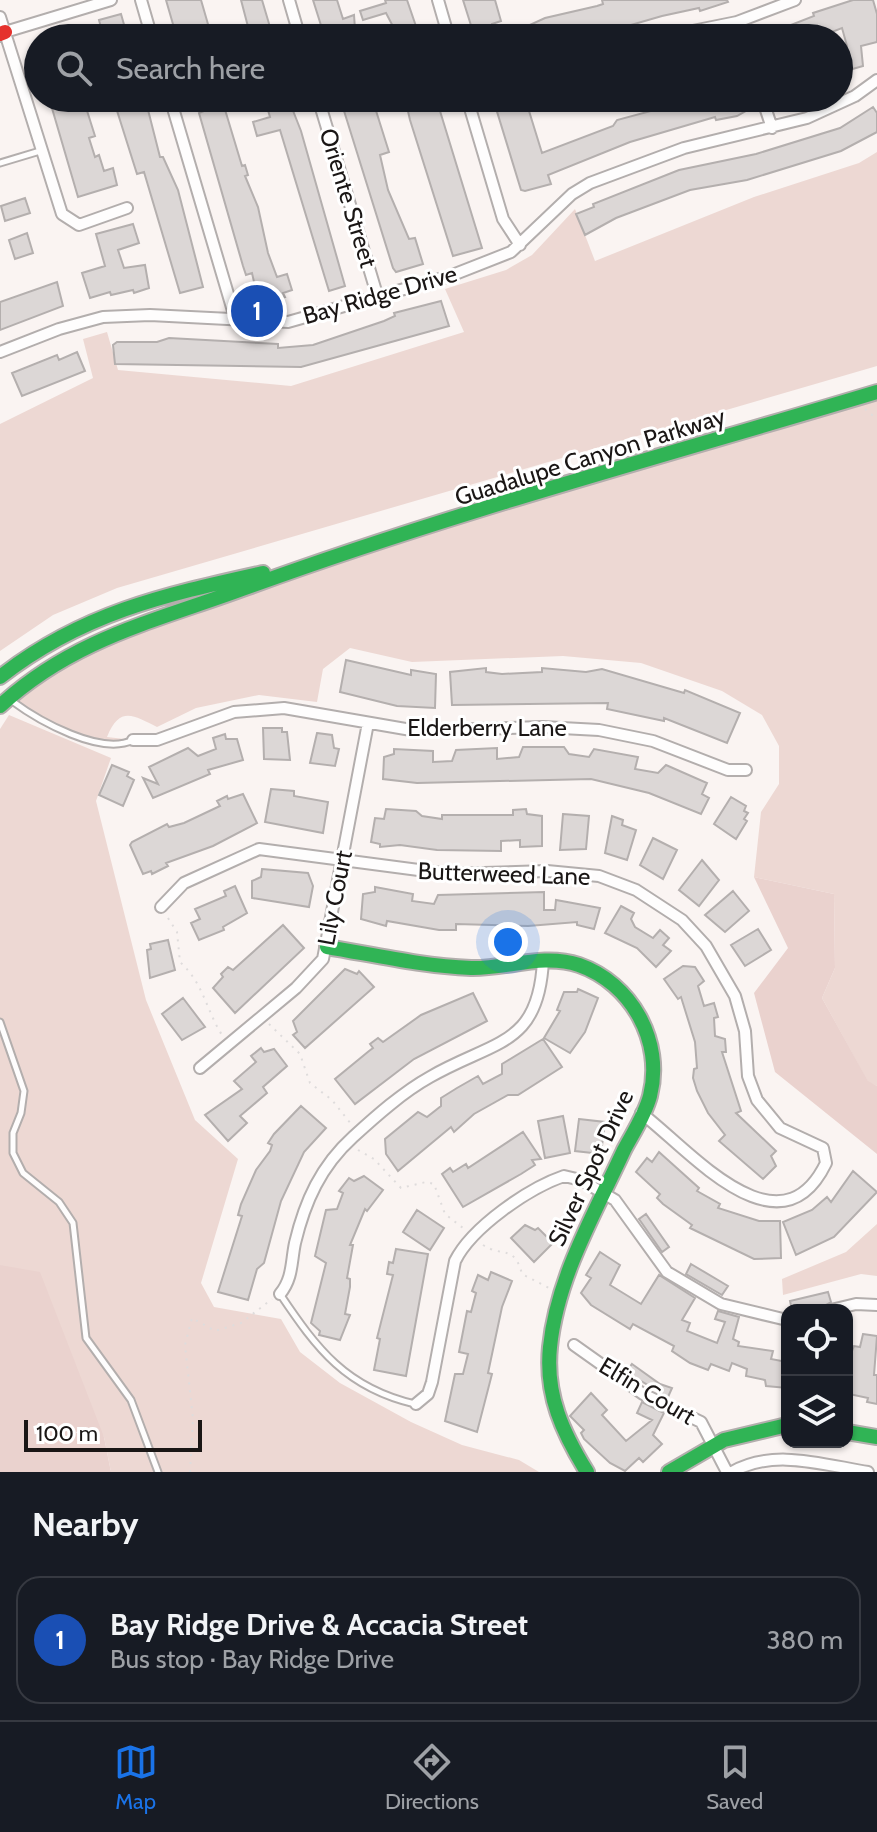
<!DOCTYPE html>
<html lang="en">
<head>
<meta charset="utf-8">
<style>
	:root { --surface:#171b24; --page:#242831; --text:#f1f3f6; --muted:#9ea1a6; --line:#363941; --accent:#1a73e8 }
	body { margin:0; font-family:Cabin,sans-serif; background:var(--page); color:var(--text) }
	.controls { position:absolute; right:24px; bottom:24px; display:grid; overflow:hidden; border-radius:16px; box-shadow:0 2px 6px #0004 }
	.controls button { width:72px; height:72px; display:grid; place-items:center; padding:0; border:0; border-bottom:2px solid var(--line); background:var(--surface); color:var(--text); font:40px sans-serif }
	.scale { position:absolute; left:24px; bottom:20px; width:178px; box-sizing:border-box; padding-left:8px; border:4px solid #1a1615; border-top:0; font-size:22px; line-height:28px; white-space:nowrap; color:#1a1615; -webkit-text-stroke:6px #fff; paint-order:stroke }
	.you { position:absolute; left:508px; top:942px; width:28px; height:28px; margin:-20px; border:6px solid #fff; border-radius:50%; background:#1a73e8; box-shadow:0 0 0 12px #1a73e833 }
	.badge { display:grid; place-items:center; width:52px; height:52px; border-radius:50%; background:var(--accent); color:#fff; font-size:26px; font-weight:700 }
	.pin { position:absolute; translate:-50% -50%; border:4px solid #fff; box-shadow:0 2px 8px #0006 }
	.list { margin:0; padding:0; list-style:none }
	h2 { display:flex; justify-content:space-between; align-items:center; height:104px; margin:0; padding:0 32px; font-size:34px }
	h2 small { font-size:26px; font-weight:400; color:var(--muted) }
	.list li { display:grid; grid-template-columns:52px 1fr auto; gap:24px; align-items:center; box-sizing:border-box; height:128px; margin:0 16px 16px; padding:0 16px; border:2px solid var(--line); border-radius:24px }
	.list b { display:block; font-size:30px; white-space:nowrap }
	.list p { margin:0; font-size:26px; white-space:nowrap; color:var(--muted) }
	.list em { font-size:26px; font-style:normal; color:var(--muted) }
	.icon { flex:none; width:44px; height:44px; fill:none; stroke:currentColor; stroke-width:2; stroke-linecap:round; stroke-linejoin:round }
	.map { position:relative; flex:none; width:877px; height:1472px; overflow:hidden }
	.search { position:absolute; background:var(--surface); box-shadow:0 2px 6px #0004; left:24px; right:24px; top:24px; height:88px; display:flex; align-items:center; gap:20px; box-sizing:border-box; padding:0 28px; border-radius:44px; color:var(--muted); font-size:30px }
	.sheet { height:248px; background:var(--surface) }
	nav { display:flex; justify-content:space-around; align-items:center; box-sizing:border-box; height:112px; border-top:2px solid var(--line); background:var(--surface); font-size:22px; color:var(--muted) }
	nav a { display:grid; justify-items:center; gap:4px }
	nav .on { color:var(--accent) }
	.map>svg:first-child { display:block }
</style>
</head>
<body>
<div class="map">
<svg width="877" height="1472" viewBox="0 0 877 1472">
	<rect width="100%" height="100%" fill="#faf4f2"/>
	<path fill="#edd8d3" d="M877 152V366L117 588 53 615 0 651V424L93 378 83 339 107 332 118 370 291 386 464 332 445 289 506 270 532 255 575 209 595 261 754 197 859 163Z
		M877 392V1086L868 1082 822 998 835 968 834 894 754 877 761 812 779 784V746L762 715 722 691 641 663 563 656 412 662 350 648 323 669 317 702 259 695 196 708 157 727C134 716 120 705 107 737L133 740C97 758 39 716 8 698L88 641Z
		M9 715 111 758 96 801 146 1000 195 1120 238 1159 201 1283 214 1307 281 1319 300 1352 340 1383 411 1422 462 1445 519 1460 539 1472H111L104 1437 0 1265V729Z
		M877 1224V1276L861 1274 783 1295 782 1279 846 1252Z"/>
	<path fill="#ead2ce" d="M754 877 834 894 835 968 822 998 868 1081 877 1086V1154L775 1072 754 993 788 948Z
		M0 1265 40 1272 104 1437 111 1472H0Z"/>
	<path fill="#dcd7d6" stroke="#b4afae" stroke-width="2" d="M166 0H201L212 38H177Z
		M241 0H262L270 27 263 29 266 38H251Z
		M313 0H337L343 19 354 15 355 29 344 33 346 38H325Z
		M385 0H407L420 38H399L386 13 363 20 360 11 386 3Z
		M463 0H495L501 21 492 24V38H475Z
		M602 0H727L728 2 700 11 699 8 662 16 586 38H524L521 29 545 18 597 6 603 4Z
		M853 0H873L877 14V42L861 46 863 66 839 73V51L847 46 842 28 816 38H758L814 16 813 13Z
		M121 14 125 28 103 35 99 20Z
		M49 98H83L95 136 89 138 95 157 99 155 104 171 113 168 117 185 78 197Z
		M113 98H145L160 157H163L178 190 203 287 180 293 144 172 137 174Z
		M274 98H288L301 131 345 286 329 291 280 130 257 136 253 122 270 117 265 100Z
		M340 98H372L389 152 380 155 388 190 409 239 415 238 423 264 396 272 393 268Z
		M411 98H436L482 248 453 256 410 120 407 107 413 105Z
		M507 98H525L542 153 613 126 617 120 699 98H748L751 108 737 116 716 120 715 117 630 142 548 175 551 184 525 191 521 190 495 105V102Z
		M223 103 242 166 245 165 248 175 245 176 258 207 268 253 277 277 287 274 292 290 283 293 285 297 259 304 252 273 246 275 243 266 199 113Z
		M873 107 877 113V132L841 151 747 180 690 190 616 218 585 235 576 214 594 207 593 204 679 170 756 154 840 128Z
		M25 198 30 213 5 221 1 206Z
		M133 224 139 243 118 250 124 268 145 265 149 288 134 293 133 290 111 295 110 292 90 298 82 273 105 266 96 234Z
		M27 233 33 253 15 259 9 240Z
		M57 282 63 306 0 330V302Z
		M441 301 449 326 301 367 115 364 113 345 117 342H157L169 338 278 344V348L313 345 384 321 395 316 394 313Z
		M77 352 85 371 22 396 12 373 57 355 59 360Z
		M346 660 411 675V670L436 674 435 708 397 706 340 692Z
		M486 668V672L502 674 542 672V668L586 672 602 669 684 693 685 690 740 713 727 743 664 718V721L607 709 608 703 452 705 450 672Z
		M263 728H282V732H287L290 760 264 759Z
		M317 733 332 735 334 748 339 749 335 766 310 763Z
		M225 734 226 739H237L243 760 208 770 210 774 153 798 143 778 158 784 149 767 188 748 198 756 216 749 213 738Z
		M523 747H564L569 754 589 757 594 749 638 757 635 769 658 773 666 765 707 783 702 794 709 798 701 814 649 793 591 779 417 783 383 779 384 757 394 754V749L433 751V762L452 761 456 750 497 748V759L519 757Z
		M112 765 129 772 127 776 134 780 123 806 99 795Z
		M271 789 294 791V796L328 802 323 833 265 822Z
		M243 794 257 823 213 846 166 863 168 866 152 874 151 871 143 874 130 845 132 842 167 824 169 827 184 823 220 806 217 801 227 796 228 799Z
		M731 797 746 806 744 811 748 813 744 819 747 821 736 839 714 824Z
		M386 809 416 811 422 816 442 819V815H513V810L526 809 527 814 542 816V846L520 847V840L501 841V851L437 850 400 845 380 847V844L371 842 375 818 384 819Z
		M563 814 589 816 586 849 560 850Z
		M612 816 623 820 622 825 636 830 627 860 605 853Z
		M653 838 677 850 663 879 640 865Z
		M702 860 719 880 699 906 679 890Z
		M262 869 308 873 313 886 309 907 252 898V881L261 877Z
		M235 886 247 913 223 927 224 930 199 940 191 923 200 919 195 909 226 896 224 891Z
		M375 887 413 894 412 901 434 904 438 895 544 892V910H555L556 900 600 908 594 929 577 925V922L528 926 456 924V930H439L387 921 386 926 361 919 363 894 375 892Z
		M733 891 749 911 725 932 705 915Z
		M621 906 634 913 631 919 635 927 653 938 660 930 669 938 663 945 671 951 656 967 637 948 605 933Z
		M283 925 304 948 235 1013 213 988 223 977 221 974 228 967 233 970Z
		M758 929 771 950 745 966 731 945Z
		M168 940 175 970 150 978 147 950 151 949 150 944Z
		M683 966 695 967 704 981 698 986 704 1006 714 1003 718 1017 714 1018 715 1036 725 1039 726 1052H722L741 1111 736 1113 776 1151 771 1156 776 1166 763 1179 719 1141 725 1135 708 1113 697 1091 693 1078 694 1069 697 1068 695 1042 681 997 678 999 664 979Z
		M345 969 357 974 359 971 374 987 305 1048 293 1035 297 1032 293 1021Z
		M578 989 598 998 585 1032 570 1053 544 1038 560 1011 557 1010 564 992H577Z
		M473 993 487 1021 414 1059 355 1104 335 1079 369 1051 373 1048 370 1044 378 1038 383 1042 421 1015Z
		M183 998 205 1027 182 1040 162 1014Z
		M543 1039 562 1067 518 1095H508L474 1114 454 1132 451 1127 398 1171 386 1154 385 1139 418 1112 427 1117 441 1106V1098L457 1088 478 1076 483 1084 502 1074V1064Z
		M261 1048 264 1052 274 1049 287 1066 263 1087 267 1093 240 1116 247 1123 228 1141 205 1115 242 1089 234 1081 256 1062 251 1056Z
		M301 1106 326 1128 304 1152 281 1201 264 1263 257 1269 248 1300 218 1292 242 1216 238 1215 241 1204 256 1170 270 1151 272 1145 268 1143 274 1134Z
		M563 1116 570 1153 545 1158 538 1121Z
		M579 1119 605 1122 601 1154 575 1151Z
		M523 1132 541 1159 532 1160 535 1165 521 1174 463 1207 442 1174 450 1168 453 1172 466 1164 468 1168Z
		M659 1152 699 1188 697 1191 720 1204 718 1208 759 1221H780L781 1258 754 1259 690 1228 692 1225 663 1204 657 1198 660 1194 636 1172 647 1158 652 1162Z
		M853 1171 877 1192 834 1237 796 1255 783 1222 812 1210 827 1197 831 1202Z
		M364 1176 383 1190 367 1211 365 1209 350 1245H353L347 1278 350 1279V1287L345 1314 350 1315 340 1340 319 1335 320 1331 311 1323 326 1263 315 1256 326 1210 337 1209 343 1193 339 1191 349 1178 354 1181Z
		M417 1210 444 1228 430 1250 403 1232Z
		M646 1214 669 1247 662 1252 639 1219Z
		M525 1225 535 1230 538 1228 553 1243 534 1262 511 1238Z
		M396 1249 428 1254 406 1376 374 1370 380 1339 377 1338 393 1275 387 1274 389 1262 393 1263Z
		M600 1252 620 1265 610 1285 641 1304 659 1275 695 1298 682 1320 690 1323 687 1331 717 1343 725 1322 715 1319 718 1311 739 1317 733 1339 739 1342 738 1346 773 1351 771 1359 787 1362V1388L766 1386 765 1380 746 1376 747 1369 732 1363 729 1371 711 1364 708 1370 690 1363 672 1351 674 1346 633 1324 630 1329 591 1305 581 1293 591 1278 586 1275Z
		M691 1264 728 1286 722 1295 686 1274Z
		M491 1272 512 1281 502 1307 488 1373 492 1374 477 1432 445 1421 455 1374H463L468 1354 459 1352 467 1311 471 1312 476 1293 472 1291 478 1275 488 1280Z
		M828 1292 831 1302 824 1306 792 1310 790 1301Z
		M863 1334 877 1336 874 1375H877V1404L867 1402 868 1398 849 1394 852 1351 854 1346 860 1347Z
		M632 1364 660 1384 672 1388 668 1397 626 1372Z
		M591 1393 607 1410 602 1415 626 1441 652 1420 637 1413 642 1402 664 1413 653 1435 662 1444 643 1462 639 1458 625 1471 610 1463 584 1439 581 1433 584 1430 570 1416Z"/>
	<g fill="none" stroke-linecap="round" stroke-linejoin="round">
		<defs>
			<path id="lane" d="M0 163 40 151
				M12 701C39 721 101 756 133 740
				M0 1022 24 1091 21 1113 13 1133V1153L23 1173 59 1202 73 1223 86 1338 131 1400 158 1472
				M280 1294C317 1349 346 1388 415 1404"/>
			<path id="street" d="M141 0 152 38
				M289 0 300 38
				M438 0 449 38
				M0 17 62 214 79 225 127 208
				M737 22 742 38
				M5 32 111 0
				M658 38 737 22 795 0
				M170 98 236 321
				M318 98 378 298
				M467 98 503 219 520 245
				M762 98 772 128
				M0 352 59 329 103 317 150 315 288 322 450 276 511 252 572 194 590 183 684 148 807 118 855 96 877 80
				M133 740H157L234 712 284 708 417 731 543 727 599 730 653 741 728 770H746
				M161 907 184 883 259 849 449 874 547 871 599 876 636 890 682 920 706 946 735 996 745 1031 748 1076 757 1100 780 1128 823 1148 826 1163C779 1260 686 1146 641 1113
				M200 1068 296 988 323 959 368 723
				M280 1294C293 1278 291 1262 295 1243 305 1201 321 1166 353 1137 376 1116 403 1092 430 1077 494 1040 539 1047 543 960
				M831 1310 856 1304 877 1305
				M574 1345 643 1394 701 1422 727 1472
				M416 1404 428 1394 432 1382 455 1261C472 1227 529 1188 564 1176L581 1180 615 1200 667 1272 721 1304 787 1320
				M732 1472C773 1448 824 1465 868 1472"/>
			<path id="fast" d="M0 677C82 613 164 595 263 573
				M0 706C74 638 156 621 248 587 454 512 667 455 877 392
				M327 947C375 955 422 966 471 968 506 969 543 953 579 965 631 983 664 1041 650 1096 645 1115 633 1133 624 1150 595 1213 557 1277 550 1347 545 1395 563 1433 587 1472
				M847 1432 877 1437
				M669 1472 724 1440 787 1425"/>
			<path id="jam" d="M0 34 5 32"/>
		</defs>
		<use href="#lane" stroke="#b3aead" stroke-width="9"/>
		<use href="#street" stroke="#b3aead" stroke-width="14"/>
		<use href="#fast" stroke="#b3aead" stroke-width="18"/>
		<use href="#jam" stroke="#b3aead" stroke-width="18"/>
		<path stroke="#dfdcdc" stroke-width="2" stroke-dasharray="2 6" stroke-linecap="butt" d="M865 409 877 419
			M168 918 177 932 180 962C204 984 206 1010 222 1035
			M269 1024 300 1054 310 1083 332 1100 351 1124
			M358 1150 374 1159 401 1188 426 1182 434 1184 445 1214 463 1228
			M483 1245C503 1258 514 1244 522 1274L549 1288
			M190 1472 193 1419 185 1345 192 1318 215 1331 241 1323 272 1299"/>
		<use href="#lane" stroke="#fefdfd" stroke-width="5"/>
		<use href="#street" stroke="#fefdfd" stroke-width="10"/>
		<use href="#fast" stroke="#30b455" stroke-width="14"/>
		<use href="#jam" stroke="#e5322d" stroke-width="14"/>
	</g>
	<g text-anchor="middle" stroke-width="6" stroke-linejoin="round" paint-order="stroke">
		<g font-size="24" fill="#1a1615" stroke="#fff">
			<text transform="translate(348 198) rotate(73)" y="8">Oriente Street</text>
			<text transform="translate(380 295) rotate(-16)" y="8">Bay Ridge Drive</text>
			<text transform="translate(590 457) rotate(-17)" y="8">Guadalupe Canyon Parkway</text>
			<text x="487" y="736">Elderberry Lane</text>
			<text transform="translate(504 874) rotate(2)" y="8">Butterweed Lane</text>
			<text transform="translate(335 898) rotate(-79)" y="8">Lily Court</text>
			<text transform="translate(591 1168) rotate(-65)" y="8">Silver Spot Drive</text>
			<text transform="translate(647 1391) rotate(31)" y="8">Elfin Court</text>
		</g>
	</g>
</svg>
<div class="controls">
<button><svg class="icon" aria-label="locate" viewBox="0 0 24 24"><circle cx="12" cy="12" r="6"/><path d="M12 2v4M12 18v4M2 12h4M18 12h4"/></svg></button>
<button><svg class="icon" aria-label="layers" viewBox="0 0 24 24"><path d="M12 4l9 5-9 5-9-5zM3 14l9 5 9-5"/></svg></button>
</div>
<div class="scale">100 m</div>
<div class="you"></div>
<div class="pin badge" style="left:257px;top:311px;background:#1a4fb4">1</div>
<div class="search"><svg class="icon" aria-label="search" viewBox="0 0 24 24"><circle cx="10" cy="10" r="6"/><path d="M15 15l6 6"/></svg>Search here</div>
</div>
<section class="sheet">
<h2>Nearby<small></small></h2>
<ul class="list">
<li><span class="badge" style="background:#1a4fb4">1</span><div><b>Bay Ridge Drive &amp; Accacia Street</b><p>Bus stop · Bay Ridge Drive</p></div><em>380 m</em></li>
</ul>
</section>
<nav>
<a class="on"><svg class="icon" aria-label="map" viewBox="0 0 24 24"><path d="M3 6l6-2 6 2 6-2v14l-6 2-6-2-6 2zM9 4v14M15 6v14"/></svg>Map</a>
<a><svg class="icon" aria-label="directions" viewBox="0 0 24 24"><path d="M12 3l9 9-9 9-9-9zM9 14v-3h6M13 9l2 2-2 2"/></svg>Directions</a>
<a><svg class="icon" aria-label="saved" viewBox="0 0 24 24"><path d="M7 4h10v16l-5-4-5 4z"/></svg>Saved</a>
</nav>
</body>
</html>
